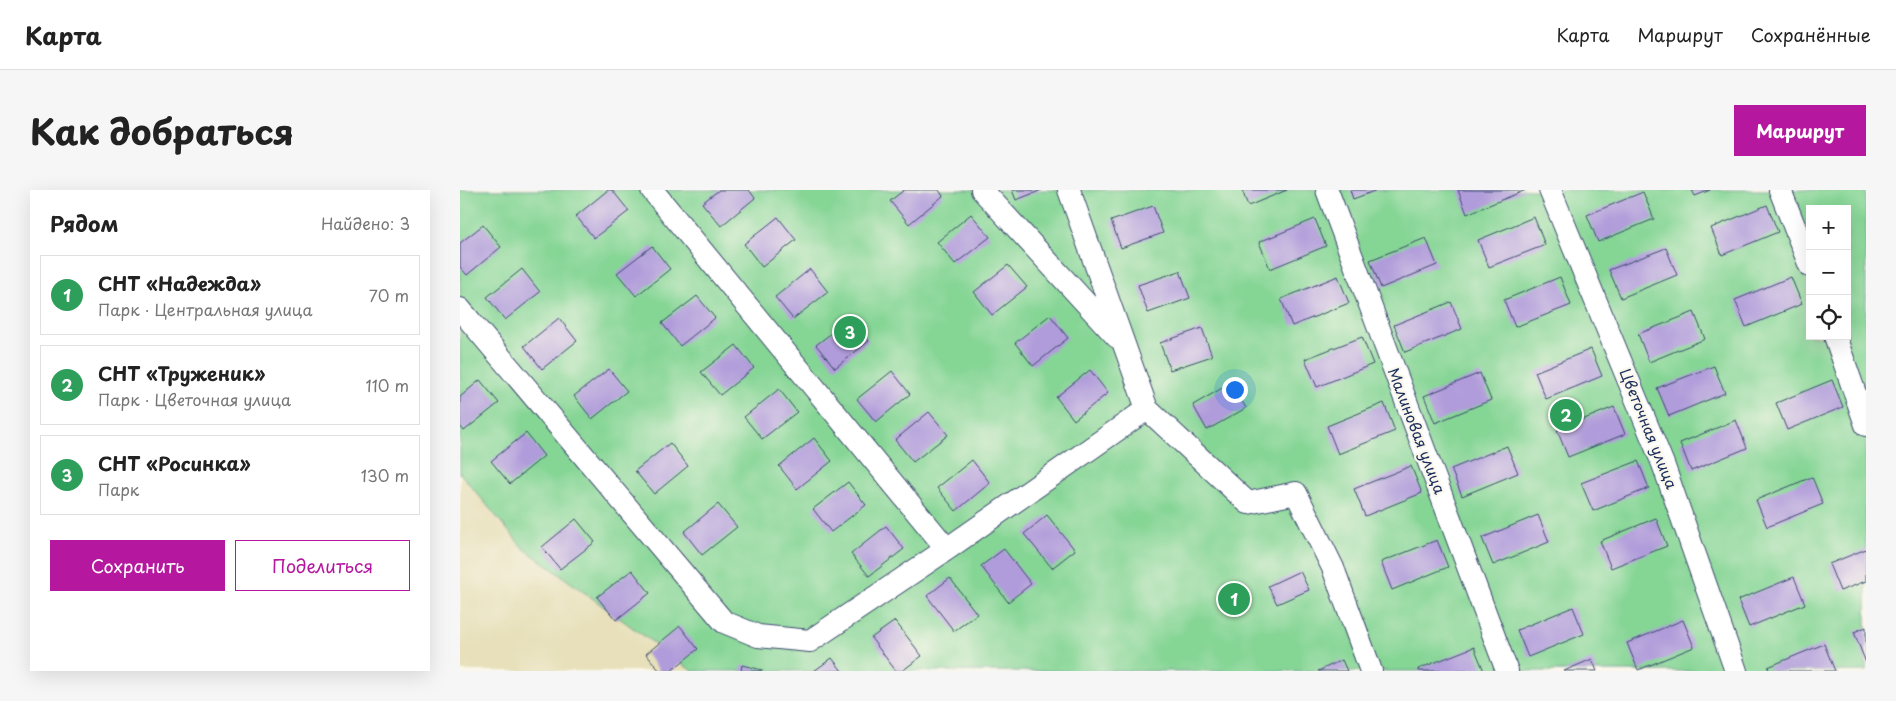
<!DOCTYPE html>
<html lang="ru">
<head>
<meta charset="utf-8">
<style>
	:root { --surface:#fff; --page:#f6f6f6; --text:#222; --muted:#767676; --line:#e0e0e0; --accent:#b5179e }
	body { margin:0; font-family:"Playpen Sans",sans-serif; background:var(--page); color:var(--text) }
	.controls { position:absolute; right:15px; top:15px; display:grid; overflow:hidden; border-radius:0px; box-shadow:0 5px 20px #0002 }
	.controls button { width:45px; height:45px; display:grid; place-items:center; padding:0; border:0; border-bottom:1px solid var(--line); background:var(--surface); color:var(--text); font:25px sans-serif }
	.you { position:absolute; left:774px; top:199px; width:18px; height:18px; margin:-12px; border:4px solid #fff; border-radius:50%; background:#1a73e8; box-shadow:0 0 0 8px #1a73e833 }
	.badge { display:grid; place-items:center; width:32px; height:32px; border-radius:50%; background:var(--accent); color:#fff; font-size:16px; font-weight:700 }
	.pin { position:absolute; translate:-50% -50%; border:2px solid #fff; box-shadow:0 1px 5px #0006 }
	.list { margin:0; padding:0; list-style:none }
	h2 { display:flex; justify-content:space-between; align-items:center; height:65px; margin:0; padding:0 20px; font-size:21px }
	h2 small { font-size:16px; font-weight:400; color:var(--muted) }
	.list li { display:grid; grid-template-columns:32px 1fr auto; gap:15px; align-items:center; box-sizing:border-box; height:80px; margin:0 10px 10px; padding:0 10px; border:1px solid var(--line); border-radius:0px }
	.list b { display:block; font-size:19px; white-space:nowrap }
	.list p { margin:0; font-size:16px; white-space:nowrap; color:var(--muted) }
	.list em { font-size:16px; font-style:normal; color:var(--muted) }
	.actions { display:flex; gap:10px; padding:15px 20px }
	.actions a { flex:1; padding:11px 0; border:1px solid var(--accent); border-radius:0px; text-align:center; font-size:18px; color:var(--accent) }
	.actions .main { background:var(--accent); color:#fff }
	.icon { flex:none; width:28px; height:28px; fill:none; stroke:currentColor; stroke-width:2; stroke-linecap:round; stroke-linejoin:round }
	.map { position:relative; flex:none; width:1406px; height:481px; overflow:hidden; border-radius:0px }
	header { display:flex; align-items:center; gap:30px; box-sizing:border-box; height:70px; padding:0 25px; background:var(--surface); border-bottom:1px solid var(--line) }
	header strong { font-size:24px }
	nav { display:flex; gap:28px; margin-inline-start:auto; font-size:18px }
	.intro { display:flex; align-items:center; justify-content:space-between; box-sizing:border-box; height:120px; padding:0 30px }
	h1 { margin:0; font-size:35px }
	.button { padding:12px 22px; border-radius:0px; background:var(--accent); color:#fff; font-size:18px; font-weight:700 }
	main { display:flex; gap:30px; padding:0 30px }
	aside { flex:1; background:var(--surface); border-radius:0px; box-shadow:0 5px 20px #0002 }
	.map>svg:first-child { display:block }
</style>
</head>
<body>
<header>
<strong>Карта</strong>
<nav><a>Карта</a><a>Маршрут</a><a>Сохранённые</a></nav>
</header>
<div class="intro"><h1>Как добраться</h1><a class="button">Маршрут</a></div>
<main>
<aside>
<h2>Рядом<small>Найдено: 3</small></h2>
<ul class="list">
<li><span class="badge" style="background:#2e9e5b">1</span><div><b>СНТ «Надежда»</b><p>Парк · Центральная улица</p></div><em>70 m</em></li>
<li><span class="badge" style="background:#2e9e5b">2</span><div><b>СНТ «Труженик»</b><p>Парк · Цветочная улица</p></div><em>110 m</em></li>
<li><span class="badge" style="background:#2e9e5b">3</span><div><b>СНТ «Росинка»</b><p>Парк</p></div><em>130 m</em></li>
</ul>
<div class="actions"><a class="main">Сохранить</a><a>Поделиться</a></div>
</aside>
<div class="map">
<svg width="1406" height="481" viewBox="0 0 1406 481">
	<rect width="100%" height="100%" fill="#fbf7ec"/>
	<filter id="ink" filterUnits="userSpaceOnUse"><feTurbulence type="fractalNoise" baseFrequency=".02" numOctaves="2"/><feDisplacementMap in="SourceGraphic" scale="10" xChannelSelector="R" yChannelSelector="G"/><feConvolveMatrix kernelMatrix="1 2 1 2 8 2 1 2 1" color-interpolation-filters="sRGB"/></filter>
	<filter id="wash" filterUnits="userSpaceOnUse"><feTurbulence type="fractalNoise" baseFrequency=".0096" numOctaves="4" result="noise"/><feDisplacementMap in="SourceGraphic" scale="20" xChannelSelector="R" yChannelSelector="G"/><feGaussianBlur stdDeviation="1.12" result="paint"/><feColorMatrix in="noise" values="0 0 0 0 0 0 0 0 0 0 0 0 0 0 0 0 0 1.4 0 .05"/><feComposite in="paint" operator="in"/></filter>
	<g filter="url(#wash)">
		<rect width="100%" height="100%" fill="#e7e0ba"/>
		<path fill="#85d595" stroke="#50827a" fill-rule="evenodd" d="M0 0H1406V481H232L62 357 0 283ZM1350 19H1387V146H1350Z"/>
		<g id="blocks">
			<path fill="#b09cda" d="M148 0H152L169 21 134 48 116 26Z
				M259 0H289L295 8 261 36 242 13Z
				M444 0H479L483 6 449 34 430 11Z
				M552 0H582L556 10Z
				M782 0H827L788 16Z
				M890 0H917L893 9Z
				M998 0H1066L1007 24Z
				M1232 0H1250L1235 6Z
				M1183 2 1194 29 1138 52 1127 25Z
				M1307 15 1318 42 1262 65 1251 38Z
				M693 16 703 43 661 58 651 31Z
				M511 24 530 47 495 74 477 52Z
				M318 27 336 50 302 77 284 54Z
				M1074 27 1085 55 1029 77 1018 50Z
				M855 29 866 56 810 79 799 52Z
				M23 35 41 57 7 85 0 77V53Z
				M966 48 977 75 921 98 910 70Z
				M192 56 210 79 176 106 157 83Z
				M1206 58 1217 85 1161 108 1149 80Z
				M548 75 567 97 532 125 514 102Z
				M62 79 80 102 45 130 27 107Z
				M350 79 368 102 333 129 315 107Z
				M720 81 730 108 688 123 678 95Z
				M878 86 889 113 832 136 821 109Z
				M1100 87 1111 115 1055 137 1044 110Z
				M1331 87 1342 114 1286 137 1275 110Z
				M237 106 255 128 220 156 202 133Z
				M991 112 1002 139 945 162 934 135Z
				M1234 122 1245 149 1189 172 1178 144Z
				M590 125 608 148 573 176 555 153Z
				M99 128 117 151 82 179 64 156Z
				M391 128 409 151 375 178 356 155Z
				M742 138 752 166 710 180 700 153Z
				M902 147 913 174 857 197 845 169Z
				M276 155 294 178 260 205 241 182Z
				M1131 159 1142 186 1086 209 1075 182Z
				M1254 176 1265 203 1209 226 1197 198Z
				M149 179 167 201 132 229 114 206Z
				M630 180 648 203 614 230 596 207Z
				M432 181 450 204 416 232 397 209Z
				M1020 183 1031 210 975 233 964 206Z
				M20 190 39 213 4 241 0 236V207Z
				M1372 190 1383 217 1327 240 1316 213Z
				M771 193 786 218 747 240 733 215Z
				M319 199 337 222 302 249 284 227Z
				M924 213 935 241 878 264 867 236Z
				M1154 217 1165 244 1108 267 1097 240Z
				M469 222 488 245 453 272 435 250Z
				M1276 230 1287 258 1231 281 1220 253Z
				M66 243 84 266 50 294 31 271Z
				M354 248 372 271 337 299 319 276Z
				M210 253 228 276 194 304 175 281Z
				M1047 256 1058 283 1002 306 991 279Z
				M512 270 530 293 496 321 477 298Z
				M1178 271 1189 298 1133 321 1121 293Z
				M951 276 962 303 905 326 894 299Z
				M1352 287 1363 314 1307 337 1296 310Z
				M388 292 406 315 371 342 353 319Z
				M258 314 277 337 242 365 224 342Z
				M587 325 615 360 592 378 564 344Z
				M1078 325 1089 352 1033 375 1022 348Z
				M1196 328 1207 356 1151 378 1140 351Z
				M116 329 135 352 100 379 82 357Z
				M426 336 444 359 409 386 391 364Z
				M977 350 988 377 932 400 921 372Z
				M544 359 571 394 548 412 521 376Z
				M1406 359V391L1380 401 1369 374Z
				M172 380 190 403 156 430 137 407Z
				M840 381 849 400 817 414 808 396Z
				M1334 387 1345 414 1289 437 1278 410Z
				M490 388 517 424 494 441 467 406Z
				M1113 417 1124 444 1068 467 1057 440Z
				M1223 430 1234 457 1178 480 1167 453Z
				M435 431 462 466 442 481H436L411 448Z
				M220 436 238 459 211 481H200L186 464Z
				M1406 437V473L1394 442Z
				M1364 454 1375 481H1309L1308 477Z
				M1014 457 1024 481H959L958 479Z
				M372 468 382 481H354Z
				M1132 469 1137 481H1104Z
				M882 470 887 481H858Z
				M282 475 302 480V481H281Z"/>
		</g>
	</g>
	<g filter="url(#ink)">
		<use href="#blocks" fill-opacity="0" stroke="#3a4a6c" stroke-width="1"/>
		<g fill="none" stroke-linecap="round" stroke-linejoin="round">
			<defs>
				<path id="minor" d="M192 0 487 359
					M522 0 657 147
					M609 0 687 219 788 313 836 303 873 378 911 481
					M867 0 1047 481
					M1090 0 1203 274 1276 481
					M1320 0 1350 76
					M0 119 264 432 298 446 350 451 487 359 687 219
					M1375 146 1406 235"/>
			</defs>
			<use href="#minor" stroke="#3a4a6c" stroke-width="24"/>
			<use href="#minor" stroke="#fff" stroke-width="22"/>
		</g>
	</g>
	<g text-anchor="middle" stroke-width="4.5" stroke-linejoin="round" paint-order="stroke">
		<g font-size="15" fill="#1b2f5e" stroke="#fbf7ec">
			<text transform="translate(1188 239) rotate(68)" y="5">Цветочная улица</text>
			<text transform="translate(956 241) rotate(69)" y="5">Малиновая улица</text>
		</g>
	</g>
</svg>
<div class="controls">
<button>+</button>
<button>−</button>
<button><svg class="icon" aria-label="locate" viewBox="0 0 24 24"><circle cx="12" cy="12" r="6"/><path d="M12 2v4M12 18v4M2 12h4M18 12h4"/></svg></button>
</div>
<div class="you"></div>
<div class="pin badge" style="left:774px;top:409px;background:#2e9e5b">1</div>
<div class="pin badge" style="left:1106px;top:225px;background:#2e9e5b">2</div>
<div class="pin badge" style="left:390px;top:142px;background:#2e9e5b">3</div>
</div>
</main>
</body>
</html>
